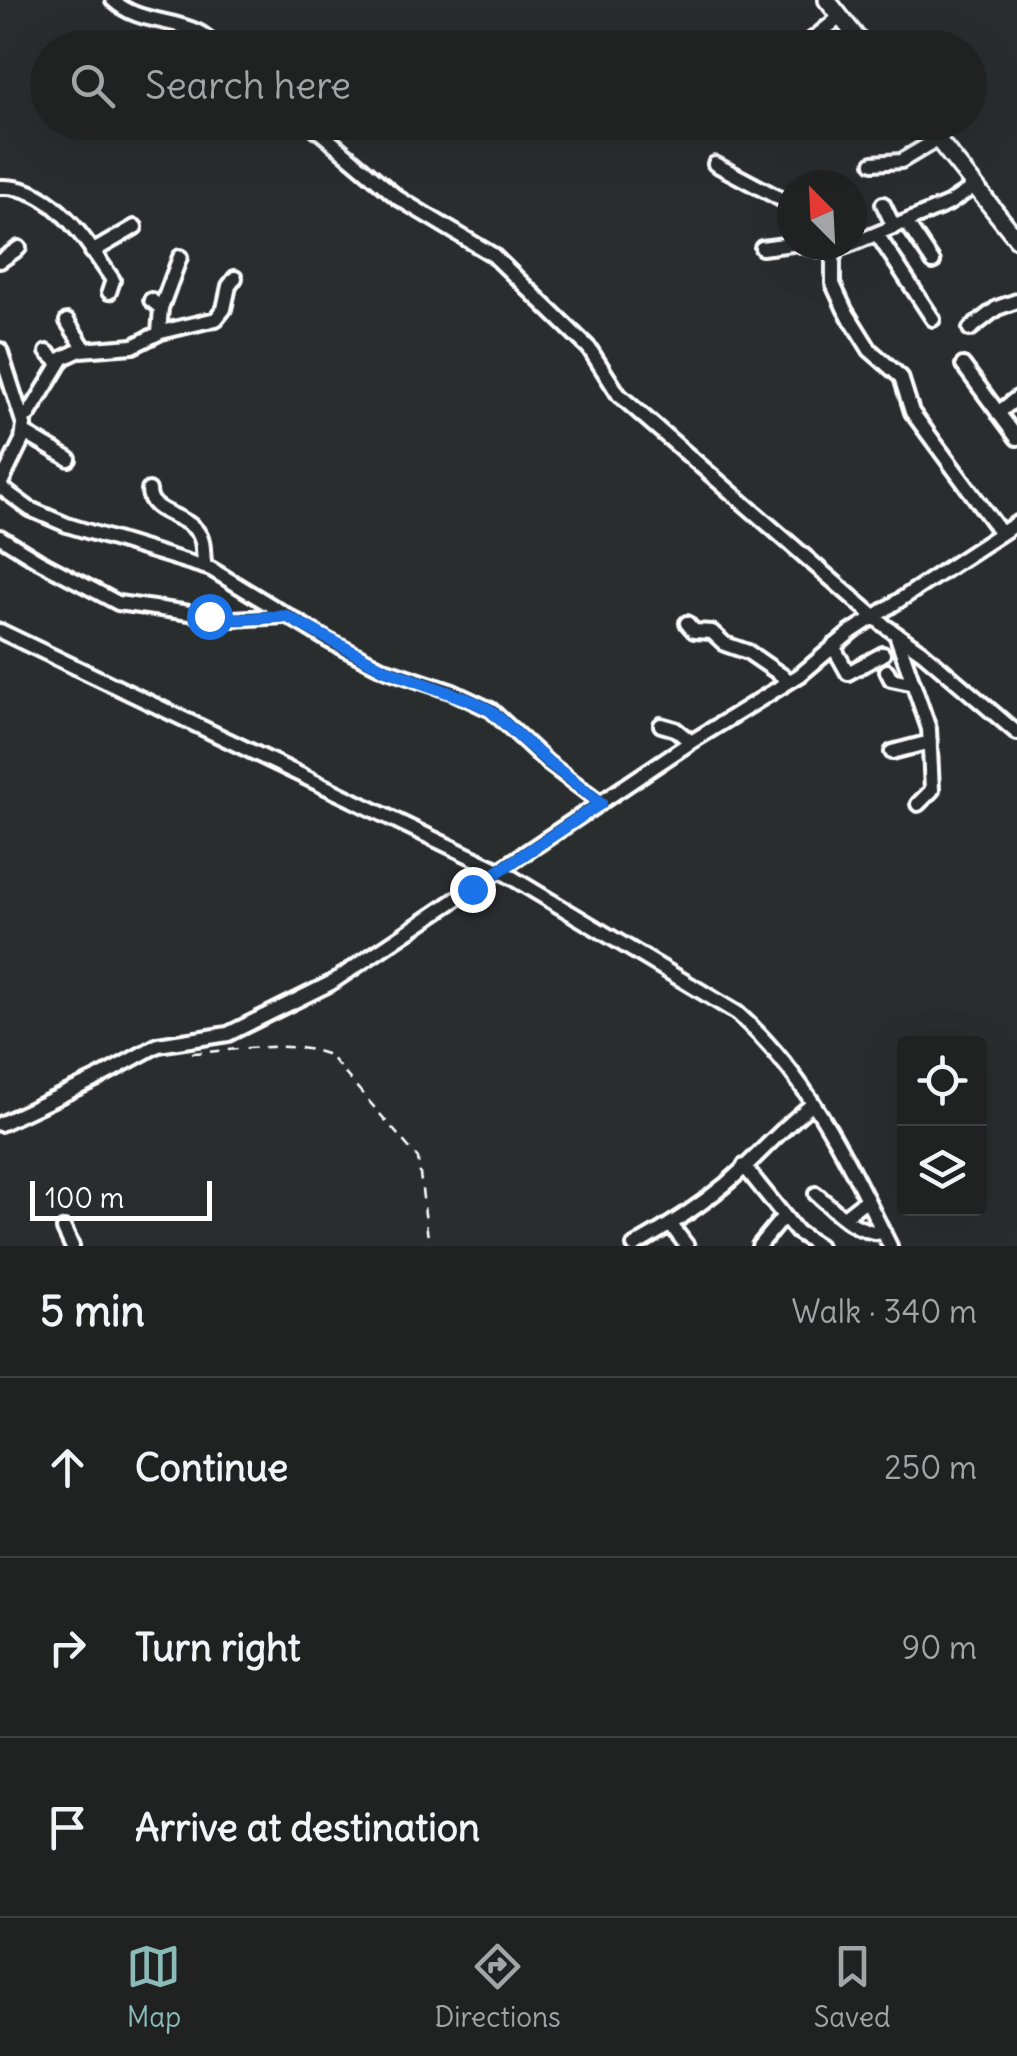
<!DOCTYPE html>
<html lang="en">
<head>
<meta charset="utf-8">
<style>
	:root { --surface:#202222; --page:#282a2a; --text:#f1f3f6; --muted:#a2a4a5; --line:#3d3f40; --accent:#8bbbb9 }
	body { margin:0; font-family:Delius,sans-serif; background:var(--page); color:var(--text) }
	.controls { position:absolute; right:30px; bottom:30px; display:grid; overflow:hidden; border-radius:10px; box-shadow:0 10px 40px #0002 }
	.controls button { width:90px; height:90px; display:grid; place-items:center; padding:0; border:0; border-bottom:2px solid var(--line); background:var(--surface); color:var(--text); font:50px sans-serif }
	.compass { position:absolute; left:777px; top:170px; width:90px; height:90px; border-radius:50%; background:var(--surface); box-shadow:0 10px 40px #0002; rotate:336deg }
	.scale { position:absolute; left:30px; bottom:25px; width:182px; box-sizing:border-box; padding-left:10px; border:5px solid #fff; border-top:0; font-size:28px; line-height:35px; white-space:nowrap; color:#fff; -webkit-text-stroke:8px #2a2d2e; paint-order:stroke }
	.stop { position:absolute; width:30px; height:30px; margin:-22px; border:8px solid #1a73e8; border-radius:50%; background:#fff }
	.stop.end { background:#1a73e8; border-color:#fff; box-shadow:0 2px 10px #0008 }
	.list { margin:0; padding:0; list-style:none }
	h2 { display:flex; justify-content:space-between; align-items:center; height:130px; margin:0; padding:0 40px; font-size:42px }
	h2 small { font-size:32px; font-weight:400; color:var(--muted) }
	.list li { display:grid; grid-template-columns:65px 1fr auto; gap:30px; align-items:center; box-sizing:border-box; height:180px; padding:0 40px; border-top:2px solid var(--line) }
	.list b { display:block; font-size:38px; white-space:nowrap }
	.list em { font-size:32px; font-style:normal; color:var(--muted) }
	.icon { flex:none; width:55px; height:55px; fill:none; stroke:currentColor; stroke-width:2; stroke-linecap:round; stroke-linejoin:round }
	.map { position:relative; flex:none; width:1017px; height:1246px; overflow:hidden }
	.search { position:absolute; background:var(--surface); box-shadow:0 10px 40px #0002; left:30px; right:30px; top:30px; height:110px; display:flex; align-items:center; gap:25px; box-sizing:border-box; padding:0 35px; border-radius:55px; color:var(--muted); font-size:38px }
	.sheet { height:670px; background:var(--surface) }
	nav { display:flex; justify-content:space-around; align-items:center; box-sizing:border-box; height:140px; border-top:2px solid var(--line); background:var(--surface); font-size:28px; color:var(--muted) }
	nav a { display:grid; justify-items:center; gap:5px }
	nav .on { color:var(--accent) }
	.map>svg:first-child { display:block }
</style>
</head>
<body>
<div class="map">
<svg width="1017" height="1246" viewBox="0 0 1017 1246">
	<rect width="100%" height="100%" fill="#2a2d2e"/>
	<filter id="ink" filterUnits="userSpaceOnUse"><feTurbulence type="fractalNoise" baseFrequency=".01" numOctaves="2"/><feDisplacementMap in="SourceGraphic" scale="20" xChannelSelector="R" yChannelSelector="G"/><feConvolveMatrix kernelMatrix="1 2 1 2 8 2 1 2 1" color-interpolation-filters="sRGB"/></filter>
	<g filter="url(#ink)">
		<g fill="none" stroke-linecap="round" stroke-linejoin="round">
			<defs>
				<path id="minor" d="M113 0C137 23 170 18 198 32 205 35 212 42 218 48
					M808 43 840 17
					M308 122 398 198 493 255 589 348 619 395 885 626 922 652 1017 733
					M873 163 901 161 938 139
					M715 164 792 205
					M0 187C54 184 86 242 113 280L109 292
					M883 204 894 227
					M906 222 933 262
					M877 234 933 319
					M852 244 948 204 975 186
					M801 245 834 253
					M849 245 837 249 833 259V284L845 310 870 350 901 377 912 412 1001 533
					M762 248 792 244
					M92 252 135 227
					M0 261 19 248
					M151 300 161 308 159 333
					M161 308 180 257
					M67 321 85 349
					M970 329 997 308 1017 301
					M0 350 24 425 22 440 0 485
					M47 352 59 363
					M963 365 1017 438
					M998 413 1017 398
					M22 418 29 414 63 358 80 350 133 346 161 332 216 319 224 309 229 286 235 278
					M23 432 69 459
					M0 487 30 509 67 525 211 569 329 641 384 669 453 692 491 710 548 763 601 803
					M149 490C149 516 187 512 200 536 205 546 202 556 205 567
					M0 537 39 561 118 603 233 619 284 616
					M687 623 694 631 712 632 725 644 748 652 790 681
					M0 631 501 871 737 1013C809 1077 848 1161 890 1246
					M896 634 929 729 932 790 918 804
					M833 646 848 673 883 654
					M887 671 891 679 910 683
					M661 725 675 729 691 742
					M892 752 930 742
					M0 1124 98 1078 158 1045 228 1034 331 983 691 742 800 675 851 632 1017 523
					M744 1166 797 1232 819 1246
					M816 1194C837 1212 855 1233 884 1233
					M844 1217 867 1199
					M671 1225 687 1246
					M64 1229 72 1246
					M634 1246C666 1228 697 1208 726 1184 756 1159 781 1128 813 1104
					M759 1246 783 1217"/>
				<path id="major" d="M827 0 865 48
					M924 122 1017 239"/>
			</defs>
			<use href="#minor" stroke="#fff" stroke-width="20"/>
			<use href="#major" stroke="#fff" stroke-width="22"/>
			<path stroke="#fff" stroke-width="2.5" stroke-dasharray="10 8" stroke-linecap="butt" d="M192 1053C234 1051 289 1039 329 1055L418 1158 429 1246"/>
			<use href="#minor" stroke="#2a2d2e" stroke-width="12"/>
			<use href="#major" stroke="#2a2d2e" stroke-width="15"/>
		</g>
	</g>
	<g fill="none" stroke-linecap="round" stroke-linejoin="round" filter="url(#ink)">
		<path stroke="#1a73e8" stroke-width="12" d="M209 616 241 619 286 616 384 669 472 701 490 710 548 762 601 803 472 889"/>
	</g>
</svg>
<div class="controls">
<button><svg class="icon" aria-label="locate" viewBox="0 0 24 24"><circle cx="12" cy="12" r="6"/><path d="M12 2v4M12 18v4M2 12h4M18 12h4"/></svg></button>
<button><svg class="icon" aria-label="layers" viewBox="0 0 24 24"><path d="M12 4l9 5-9 5-9-5zM3 14l9 5 9-5"/></svg></button>
</div>
<svg class="compass" viewBox="-18 -18 36 36"><path d="M0-13l5 13h-10z" fill="#e53935"/><path d="M0 13l5-13h-10z" fill="#a2a4a5"/></svg>
<div class="scale">100 m</div>
<div class="stop" style="left:209px;top:616px"></div>
<div class="stop end" style="left:472px;top:889px"></div>
<div class="search"><svg class="icon" aria-label="search" viewBox="0 0 24 24"><circle cx="10" cy="10" r="6"/><path d="M15 15l6 6"/></svg>Search here</div>
</div>
<section class="sheet">
<h2>5 min<small>Walk · 340 m</small></h2>
<ul class="list">
<li><svg class="icon" aria-label="ahead" viewBox="0 0 24 24"><path d="M12 20V5M6 11l6-6 6 6"/></svg><div><b>Continue</b></div><em>250 m</em></li>
<li><svg class="icon" aria-label="right" viewBox="0 0 24 24"><path d="M7 20v-9h11M14 6l5 5-5 5"/></svg><div><b>Turn right</b></div><em>90 m</em></li>
<li><svg class="icon" aria-label="arrive" viewBox="0 0 24 24"><path d="M6 21V4h12l-3 4 3 4H6"/></svg><div><b>Arrive at destination</b></div></li>
</ul>
</section>
<nav>
<a class="on"><svg class="icon" aria-label="map" viewBox="0 0 24 24"><path d="M3 6l6-2 6 2 6-2v14l-6 2-6-2-6 2zM9 4v14M15 6v14"/></svg>Map</a>
<a><svg class="icon" aria-label="directions" viewBox="0 0 24 24"><path d="M12 3l9 9-9 9-9-9zM9 14v-3h6M13 9l2 2-2 2"/></svg>Directions</a>
<a><svg class="icon" aria-label="saved" viewBox="0 0 24 24"><path d="M7 4h10v16l-5-4-5 4z"/></svg>Saved</a>
</nav>
</body>
</html>
